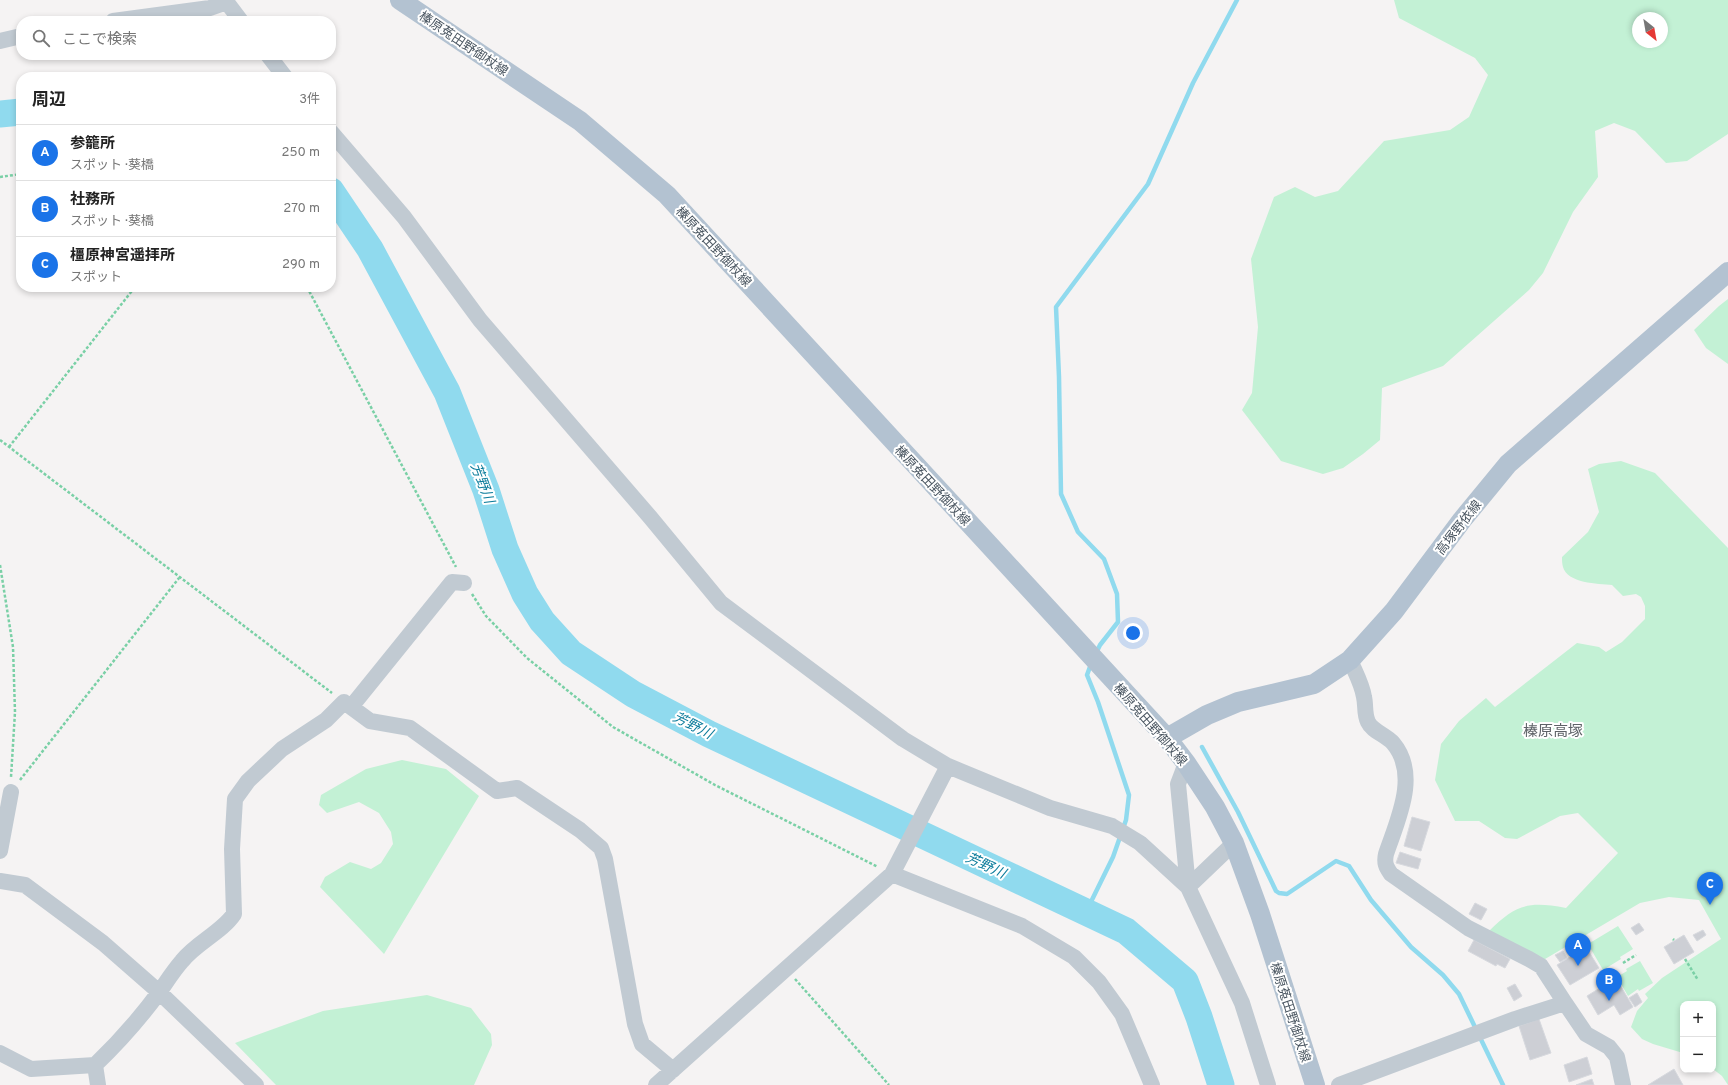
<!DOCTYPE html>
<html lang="ja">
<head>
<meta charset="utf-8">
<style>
	:root { --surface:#fff; --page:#f2f2f2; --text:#222; --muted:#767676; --line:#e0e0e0; --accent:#1a73e8 }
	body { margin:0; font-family:Overpass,"Noto Sans JP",sans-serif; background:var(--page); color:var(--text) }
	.controls { position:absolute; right:12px; bottom:12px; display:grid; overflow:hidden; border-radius:8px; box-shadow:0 2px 6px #0003 }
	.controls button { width:36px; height:36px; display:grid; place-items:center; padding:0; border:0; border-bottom:1px solid var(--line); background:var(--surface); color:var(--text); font:20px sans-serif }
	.compass { position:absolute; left:1632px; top:12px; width:36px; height:36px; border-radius:50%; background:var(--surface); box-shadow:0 2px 6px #0003; rotate:149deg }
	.you { position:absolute; left:1133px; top:633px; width:14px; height:14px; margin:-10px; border:3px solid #fff; border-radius:50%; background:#1a73e8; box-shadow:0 0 0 6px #1a73e833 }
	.badge { display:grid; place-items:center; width:26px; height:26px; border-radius:50%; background:var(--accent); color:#fff; font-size:13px; font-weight:700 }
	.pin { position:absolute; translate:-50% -33px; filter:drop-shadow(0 1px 2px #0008) }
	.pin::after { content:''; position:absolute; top:21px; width:14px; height:12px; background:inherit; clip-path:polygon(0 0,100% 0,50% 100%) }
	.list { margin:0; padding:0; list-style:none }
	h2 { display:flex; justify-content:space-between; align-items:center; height:52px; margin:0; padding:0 16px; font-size:17px }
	h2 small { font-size:13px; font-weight:400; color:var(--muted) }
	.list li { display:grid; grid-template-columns:26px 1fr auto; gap:12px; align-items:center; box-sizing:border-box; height:56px; padding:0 16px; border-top:1px solid var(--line) }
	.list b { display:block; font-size:15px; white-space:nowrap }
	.list p { margin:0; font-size:13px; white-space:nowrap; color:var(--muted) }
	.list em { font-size:13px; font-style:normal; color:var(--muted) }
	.icon { flex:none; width:22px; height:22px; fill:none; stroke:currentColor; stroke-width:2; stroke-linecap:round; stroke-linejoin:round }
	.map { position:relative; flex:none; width:1728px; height:1085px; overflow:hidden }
	.search { position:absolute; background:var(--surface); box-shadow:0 2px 6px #0003; left:16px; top:16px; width:320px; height:44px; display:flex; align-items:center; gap:10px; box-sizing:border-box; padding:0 14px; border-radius:16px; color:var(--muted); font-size:15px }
	.panel { position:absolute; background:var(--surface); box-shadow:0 2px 6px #0003; left:16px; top:72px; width:320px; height:220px; border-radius:16px }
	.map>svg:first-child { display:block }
</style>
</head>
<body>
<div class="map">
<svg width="1728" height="1085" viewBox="0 0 1728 1085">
	<rect width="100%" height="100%" fill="#f5f3f3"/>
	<path fill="#c3f1d5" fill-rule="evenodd" d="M1394 0H1728V134L1687 161 1666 163 1635 131 1614 123 1595 131 1598 177 1573 212 1543 273 1529 290 1443 366 1382 388 1380 440 1363 454 1343 468 1323 474 1281 461 1242 410 1252 393 1258 327 1251 259 1274 197 1295 187 1315 197 1338 191 1384 141 1450 130 1469 117 1488 75 1475 58 1399 18ZM1638 18H1662V42H1638Z
		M1728 299V364L1706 348 1694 330 1719 306Z
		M1621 461 1655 473 1728 548V1085L1722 1076 1713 1069V1004H1683V1053L1653 1044 1642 1039 1631 1027 1637 1011 1648 998 1645 994 1662 978 1721 939 1699 900 1669 897 1640 903 1540 962 1489 931C1516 904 1529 901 1566 908L1618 853 1578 813 1560 816 1517 839 1505 838 1479 821H1455L1435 780 1441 744 1459 721 1486 698 1495 707 1577 643 1599 647 1606 652 1622 642 1645 619V606L1641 597 1636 594 1623 596 1612 585C1598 584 1567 583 1563 567 1562 564 1562 560 1562 557L1588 532 1599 512 1588 469 1599 464Z
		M402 760 446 769 479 796 384 954 320 887 325 877 350 862 371 869 381 863 393 844 391 832 379 813 359 802 327 813 319 805 321 795 366 769Z
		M1618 926 1633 949 1620 957 1621 959 1603 970 1588 944Z
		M1640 961 1653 983 1639 991 1638 989 1628 996 1617 977 1627 971 1626 969Z
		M427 995 471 1008 491 1034 492 1045 474 1085H276L235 1043 323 1011Z"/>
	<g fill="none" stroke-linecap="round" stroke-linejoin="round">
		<path stroke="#90daee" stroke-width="4.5" d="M1096 653 1100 645 1118 622 1117 594 1104 559 1078 532 1061 494 1059 377 1056 307 1148 184 1193 83 1237 0
			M1202 747 1238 812 1276 891 1279 893 1287 894 1336 861 1349 866 1371 900 1411 947 1443 975 1459 994 1503 1085
			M1086 912 1113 857 1126 820 1129 795 1098 702 1087 675 1091 664"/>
		<path stroke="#90daee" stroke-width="27" d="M0 114 21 112
			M331 191 370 249 447 392 486 490 505 549 525 594 542 621 571 653 633 694 709 734 1126 931 1185 981 1199 1017 1221 1085"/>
	</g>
	<path fill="#cdcfd5" stroke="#d7d9de" d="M1412 817 1430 822 1421 851 1404 846Z
		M1400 852 1421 859 1418 869 1396 863Z
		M1475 903 1487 909 1481 920 1469 914Z
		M1639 923 1644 930 1636 935 1631 928Z
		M1703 930 1706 935 1697 941 1693 935Z
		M1684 935 1694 952 1674 964 1664 947Z
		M1474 940 1510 959 1505 968 1497 964 1496 966 1468 951Z
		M1586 947 1599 968 1570 985 1557 965Z
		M1563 951 1567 958 1560 962 1555 955Z
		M1616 978 1633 1007 1620 1015 1614 1005 1598 1015 1587 996Z
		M1515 984 1522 996 1514 1001 1507 988Z
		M1637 993 1642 1002 1635 1007 1629 998Z
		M1539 1019 1551 1053 1530 1060 1519 1026Z
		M1587 1057 1592 1074 1569 1082 1564 1065Z
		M1674 1069 1683 1085H1648Z
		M1592 1079 1594 1085H1576Z"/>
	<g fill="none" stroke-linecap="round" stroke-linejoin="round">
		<path stroke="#7ad0a6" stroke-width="2.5" stroke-dasharray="3 2" stroke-linecap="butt" d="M0 177 21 174
			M307 287 456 567
			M0 440 332 693
			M9 447 135 287
			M0 565 13 647 15 712 11 777
			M472 594 486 616 527 658 613 727 715 785 878 867
			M20 780 179 578
			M1673 939 1674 940
			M1685 959 1698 980
			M1623 963 1636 955
			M795 979 889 1085"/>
		<path stroke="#c1cad2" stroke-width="16" d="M225 0 241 21
			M113 21 210 8 227 2
			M0 41 21 36
			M268 55 285 77
			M331 132 404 217 480 320 650 517 721 603 903 739 948 766 1050 808 1112 826 1140 843 1188 887 1242 1003 1268 1085
			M464 583 452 582 351 707 370 721 410 728 497 791 517 788 580 830 601 848 605 859 635 1024 642 1044 673 1070
			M1350 660C1355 672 1362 684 1364 697 1366 705 1364 714 1368 722 1372 731 1386 735 1393 743 1420 775 1397 821 1386 854 1384 863 1386 867 1391 874L1468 928 1529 959 1541 966 1565 1003
			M1186 763 1178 784 1188 887
			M0 851 11 792
			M892 874 1022 926 1074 957 1099 982 1122 1014 1152 1085
			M0 881 25 885 103 943 159 992 256 1085
			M1188 887 1234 843
			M0 1053 31 1069 95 1065C119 1042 141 1017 160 991 167 981 174 970 182 961 196 943 222 932 234 914L232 849 235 799 248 781 282 749 326 720 344 702
			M95 1065 98 1085
			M656 1085 892 874 948 766
			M1339 1085 1515 1019 1565 1003 1586 1034 1609 1047 1617 1057 1623 1085"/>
		<path stroke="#b3c2d1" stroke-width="20" d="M400 0 580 121 667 195 1167 738 1186 763 1215 807 1234 843 1260 914 1315 1085
			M1167 738 1207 715 1238 702 1314 684 1350 660 1394 611 1462 520 1508 464 1728 272"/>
	</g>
	<g text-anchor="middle" stroke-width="4" stroke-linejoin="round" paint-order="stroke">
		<g font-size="13" fill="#4a5661" stroke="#fff">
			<text transform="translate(464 43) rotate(34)" y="5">榛原菟田野御杖線</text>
			<text transform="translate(714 246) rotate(47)" y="5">榛原菟田野御杖線</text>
			<text transform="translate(933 485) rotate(47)" y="5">榛原菟田野御杖線</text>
			<text transform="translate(1458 527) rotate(-52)" y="5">高塚野依線</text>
			<text transform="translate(1151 724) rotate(49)" y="5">榛原菟田野御杖線</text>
			<text transform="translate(1291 1012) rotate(72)" y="5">榛原菟田野御杖線</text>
		</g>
		<g font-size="14" font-style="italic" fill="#0c7c9b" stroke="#fff">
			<text transform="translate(483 483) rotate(69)" y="5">芳野川</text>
			<text transform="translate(693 725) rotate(27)" y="5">芳野川</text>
			<text transform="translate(986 865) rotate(25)" y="5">芳野川</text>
		</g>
		<g font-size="15" fill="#5f6368" stroke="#fff">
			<text x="1553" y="736">榛原高塚</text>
		</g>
	</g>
</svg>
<div class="controls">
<button>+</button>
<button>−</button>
</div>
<svg class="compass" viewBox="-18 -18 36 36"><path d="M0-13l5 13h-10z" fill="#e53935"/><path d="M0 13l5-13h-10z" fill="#767676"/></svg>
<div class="you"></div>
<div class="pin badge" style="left:1578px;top:966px">A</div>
<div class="pin badge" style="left:1609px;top:1001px">B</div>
<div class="pin badge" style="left:1710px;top:905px">C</div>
<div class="search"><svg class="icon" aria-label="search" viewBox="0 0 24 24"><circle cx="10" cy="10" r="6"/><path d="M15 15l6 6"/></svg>ここで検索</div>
<section class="panel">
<h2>周辺<small>3件</small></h2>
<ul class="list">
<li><span class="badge">A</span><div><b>参籠所</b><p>スポット · 葵橋</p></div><em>250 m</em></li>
<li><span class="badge">B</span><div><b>社務所</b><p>スポット · 葵橋</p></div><em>270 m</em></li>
<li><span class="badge">C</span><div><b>橿原神宮遥拝所</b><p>スポット</p></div><em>290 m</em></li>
</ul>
</section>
</div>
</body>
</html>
